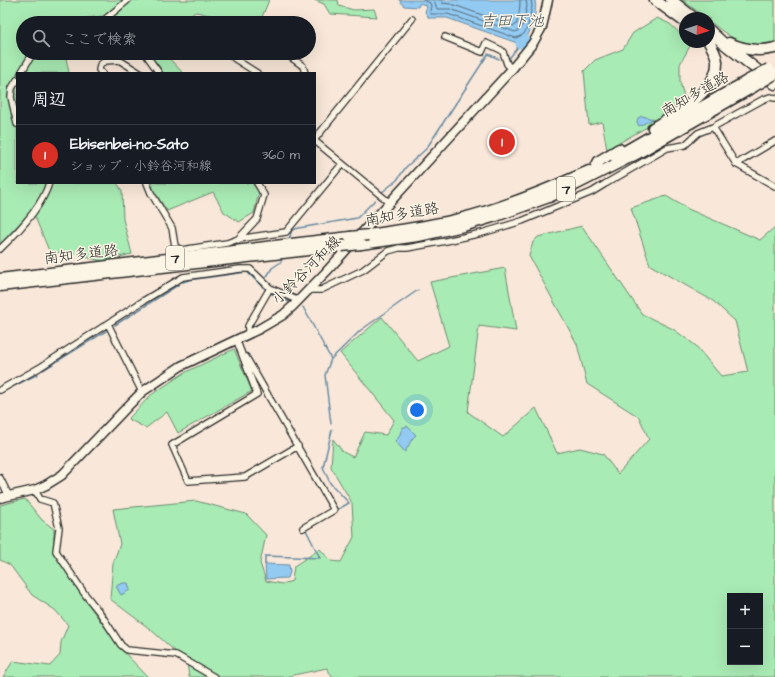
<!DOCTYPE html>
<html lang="ja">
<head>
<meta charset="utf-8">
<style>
	:root { --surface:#171b24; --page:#20242c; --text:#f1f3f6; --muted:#9ea1a6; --line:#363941; --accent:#d93025 }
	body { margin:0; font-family:"Architects Daughter","Klee One",sans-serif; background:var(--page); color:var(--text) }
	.controls { position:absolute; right:12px; bottom:12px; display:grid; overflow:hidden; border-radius:0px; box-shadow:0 4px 16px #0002 }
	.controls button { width:36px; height:36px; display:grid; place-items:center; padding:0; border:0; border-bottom:1px solid var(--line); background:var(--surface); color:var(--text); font:20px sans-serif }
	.compass { position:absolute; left:679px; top:12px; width:36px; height:36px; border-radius:50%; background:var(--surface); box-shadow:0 4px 16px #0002; rotate:93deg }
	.you { position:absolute; left:417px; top:410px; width:14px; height:14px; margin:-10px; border:3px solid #fff; border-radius:50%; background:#1a73e8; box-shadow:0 0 0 6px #1a73e833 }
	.badge { display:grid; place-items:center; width:26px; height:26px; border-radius:50%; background:var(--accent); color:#fff; font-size:13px; font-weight:700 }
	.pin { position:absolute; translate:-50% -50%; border:2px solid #fff; box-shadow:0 1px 4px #0006 }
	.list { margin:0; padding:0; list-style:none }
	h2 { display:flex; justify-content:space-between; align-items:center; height:52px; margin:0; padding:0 16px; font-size:17px }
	h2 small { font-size:13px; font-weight:400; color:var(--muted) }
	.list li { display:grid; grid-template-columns:26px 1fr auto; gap:12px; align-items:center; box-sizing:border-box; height:60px; padding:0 16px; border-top:1px solid var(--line) }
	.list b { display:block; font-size:15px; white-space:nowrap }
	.list p { margin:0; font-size:13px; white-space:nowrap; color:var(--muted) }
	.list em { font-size:13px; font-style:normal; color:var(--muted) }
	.icon { flex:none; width:22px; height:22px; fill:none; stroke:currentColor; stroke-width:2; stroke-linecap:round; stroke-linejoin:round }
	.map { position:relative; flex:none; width:775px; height:677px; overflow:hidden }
	.search { position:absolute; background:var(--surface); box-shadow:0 4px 16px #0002; left:16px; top:16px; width:300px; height:44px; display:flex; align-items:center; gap:10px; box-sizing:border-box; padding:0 14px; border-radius:22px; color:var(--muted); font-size:15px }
	.panel { position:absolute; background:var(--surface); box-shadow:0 4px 16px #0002; left:16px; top:72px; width:300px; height:112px; border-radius:0px }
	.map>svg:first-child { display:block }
</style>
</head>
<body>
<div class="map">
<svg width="775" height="677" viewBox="0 0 775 677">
	<rect width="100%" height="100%" fill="#f9e8d9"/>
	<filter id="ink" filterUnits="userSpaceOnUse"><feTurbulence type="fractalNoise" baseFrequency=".025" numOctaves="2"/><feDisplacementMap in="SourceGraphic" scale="8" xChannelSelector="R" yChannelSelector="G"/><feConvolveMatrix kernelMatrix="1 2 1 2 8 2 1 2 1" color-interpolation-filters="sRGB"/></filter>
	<g filter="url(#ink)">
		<path fill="#a9ebb4" stroke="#6a8b70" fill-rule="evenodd" d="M0 0H269L262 17 228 19 196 12 176 23H118L102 16 73 20 58 23H23V53H65L69 73H17V183H117L122 191 123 219 132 254 102 261 64 252 50 253 32 210 0 244Z
			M314 0H338L339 6 354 10 374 9 377 17 330 14 324 4Z
			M682 0H775V42C770 43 764 45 759 45 739 46 724 32 709 21V18H706Z
			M657 18 670 24 685 38V42H688L690 46 680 64V82L685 100 680 108 607 150 602 122 589 125 584 71 595 60 623 49 633 33Z
			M148 53H164L183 73H163L159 66Z
			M151 183H252L259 192 254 213 239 222 224 212 213 192 167 211 154 191Z
			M666 196 688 209 760 240 775 227V677H332L327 668 284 677H189L187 662 150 629 110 599 113 563 120 544 113 509 196 501 246 514 266 535 260 563 266 581 282 584 292 581 294 566 320 549 331 561 341 562 354 537 352 503 331 467 333 439 343 452 353 457 365 432 386 435 394 420 340 353 382 317 418 361 449 346 430 282 505 268 516 331 479 326 468 412 503 437 536 408 557 453 580 448 603 454 618 474 649 439 639 417 587 384 577 344 529 256 533 242 538 237 582 226 642 314 673 329 695 345 721 376 748 372 735 321 713 301 650 265 631 208ZM730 596H760V662H730Z
			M234 349 252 391 178 433 167 412 146 428 128 419 151 395 184 373Z
			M25 499 42 520 54 529V553L83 597 120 648 148 677H3L13 661 50 666 60 655 61 642 68 625 55 610 32 595 10 565 0 560V505Z"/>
		<path fill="#93caf1" stroke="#698aa2" d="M399 0H535C538 13 531 28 526 40L523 38 517 43 447 18H429L425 12 427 6 420 3 418 7 404 6Z
			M642 116 653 119 639 126 637 122 638 118Z
			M407 426 416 435 412 439 405 452 395 441 399 437 402 428Z
			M265 564 289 565 290 572 288 578 266 579Z
			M123 583H128L130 590 121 595 116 586Z"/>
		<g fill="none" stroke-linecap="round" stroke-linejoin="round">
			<path stroke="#556b7a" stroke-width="1" d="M423 0 430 3 431 6 430 11 431 14H448L516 38 524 34 528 26 532 6 531 0
				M434 0 437 9H450L515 32 520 30 523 24 527 6 526 0
				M441 0 442 3 451 4 514 26 516 25C519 17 520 8 520 0"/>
			<path stroke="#698aa2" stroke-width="1.5" d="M508 60 520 44
				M381 193 397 180 406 167 426 149 488 54 499 59
				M289 239 292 230 299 228 357 218 375 200
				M266 278 272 268 281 262 282 259
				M183 282 189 280 247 272 266 290
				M270 293 289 302
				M303 307 331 359 361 330 418 290
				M115 325 178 285
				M43 370 106 331
				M0 393 38 374
				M331 424 325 375 331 359
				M332 430 323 467 330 483 349 503 335 511
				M265 564V556L320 558 306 530 312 526"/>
			<path stroke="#93caf1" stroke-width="9" d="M520 44 525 39"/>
			<defs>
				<path id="minor" d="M86 23 103 21 128 0
					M445 37 482 52 486 43 501 50 503 52 507 64 512 69
					M145 53 159 73
					M229 53 235 59 257 73
					M285 53 303 66 305 73
					M21 73 33 53
					M102 73 99 70 100 65 105 61 119 60 140 73
					M17 80 12 88 11 97 17 124
					M713 127 762 100 770 97 775 98
					M315 139 412 19
					M315 141 390 203
					M736 164 775 141
					M147 183 151 193 172 228 175 246 181 250 227 243 238 239 286 232 342 164
					M238 240V239L257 219 264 195 257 183
					M0 249C18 232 42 207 49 183
					M309 290H321L363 270 388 251 399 248H407L446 241 482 233 522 221 592 192 605 184 667 148 685 145 698 133 713 127 736 164 775 186
					M108 324 142 392
					M248 334V326L270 288
					M238 344 257 394 172 445 188 481 245 477 298 446
					M246 357 334 510 303 528
					M0 390 39 368 143 301 183 277 240 269H250L270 288 299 301
					M0 478 9 496
					M35 490 40 499 53 503 59 528 56 551 84 593 100 613 121 645 127 650 176 655 214 677"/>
				<path id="secondary" d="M0 498 35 490 46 485 62 475 129 405 142 392 181 366 259 329 283 315 293 306 326 272 512 69 533 43 542 27 548 0"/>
				<path id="motorway" d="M655 0 685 22
					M671 0 694 18
					M709 30 722 42 775 84
					M729 43C744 50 759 52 775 48
					M653 128C675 114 718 91 717 62 717 55 712 48 709 42
					M615 157 747 81
					M596 167 599 161 619 149
					M369 235C399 230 430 226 459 219 504 208 547 190 589 171
					M361 244 418 236 463 226 496 216 549 197 577 184 638 153 753 87
					M0 279 350 237
					M0 286 342 246"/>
			</defs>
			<use href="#minor" stroke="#2b2b2b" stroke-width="8"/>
			<use href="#secondary" stroke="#2b2b2b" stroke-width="11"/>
			<use href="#motorway" stroke="#2b2b2b" stroke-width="13"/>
			<use href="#minor" stroke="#fcf5e5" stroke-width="5.5"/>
			<use href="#secondary" stroke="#fcf5e5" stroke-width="8"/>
			<use href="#motorway" stroke="#fcf5e5" stroke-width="10"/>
			<defs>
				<path id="motorway-bridge" d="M747 81 769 69
					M753 87 775 74
					M350 237 369 235
					M342 246 361 244"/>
			</defs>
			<use href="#motorway-bridge" stroke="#2b2b2b" stroke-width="13" stroke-linecap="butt"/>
			<use href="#motorway-bridge" stroke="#fcf5e5" stroke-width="10"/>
		</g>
	</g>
	<g text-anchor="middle" stroke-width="3" stroke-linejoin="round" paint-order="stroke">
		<g fill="#fcf5e5" stroke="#6a6863" stroke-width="1">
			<rect x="557" y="177" width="18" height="24" rx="3"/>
			<rect x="166" y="246" width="18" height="24" rx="3"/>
		</g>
		<g font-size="14" font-weight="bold" fill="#2b2b2b">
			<text x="566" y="194">7</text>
			<text x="175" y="263">7</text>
		</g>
		<g font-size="15" fill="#2b2b2b" stroke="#fcf5e5">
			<text transform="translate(695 94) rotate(-30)" y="5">南知多道路</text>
			<text transform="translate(402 214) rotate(-10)" y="5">南知多道路</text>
			<text transform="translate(81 254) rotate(-7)" y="5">南知多道路</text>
			<text transform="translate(306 270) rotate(-45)" y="5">小鈴谷河和線</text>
		</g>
		<g font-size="16" font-style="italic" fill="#45535c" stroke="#fcf5e5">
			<text x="512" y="26">吉田下池</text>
		</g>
	</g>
</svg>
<div class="controls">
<button>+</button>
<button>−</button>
</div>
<svg class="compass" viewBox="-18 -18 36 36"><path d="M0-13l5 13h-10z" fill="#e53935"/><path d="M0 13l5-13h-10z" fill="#9ea1a6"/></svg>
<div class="you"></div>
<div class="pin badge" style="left:502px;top:142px">1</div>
<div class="search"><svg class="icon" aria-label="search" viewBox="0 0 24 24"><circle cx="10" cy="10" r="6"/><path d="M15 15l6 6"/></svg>ここで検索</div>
<section class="panel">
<h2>周辺<small></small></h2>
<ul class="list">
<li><span class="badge">1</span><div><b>Ebisenbei-no-Sato</b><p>ショップ · 小鈴谷河和線</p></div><em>360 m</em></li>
</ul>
</section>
</div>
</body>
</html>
